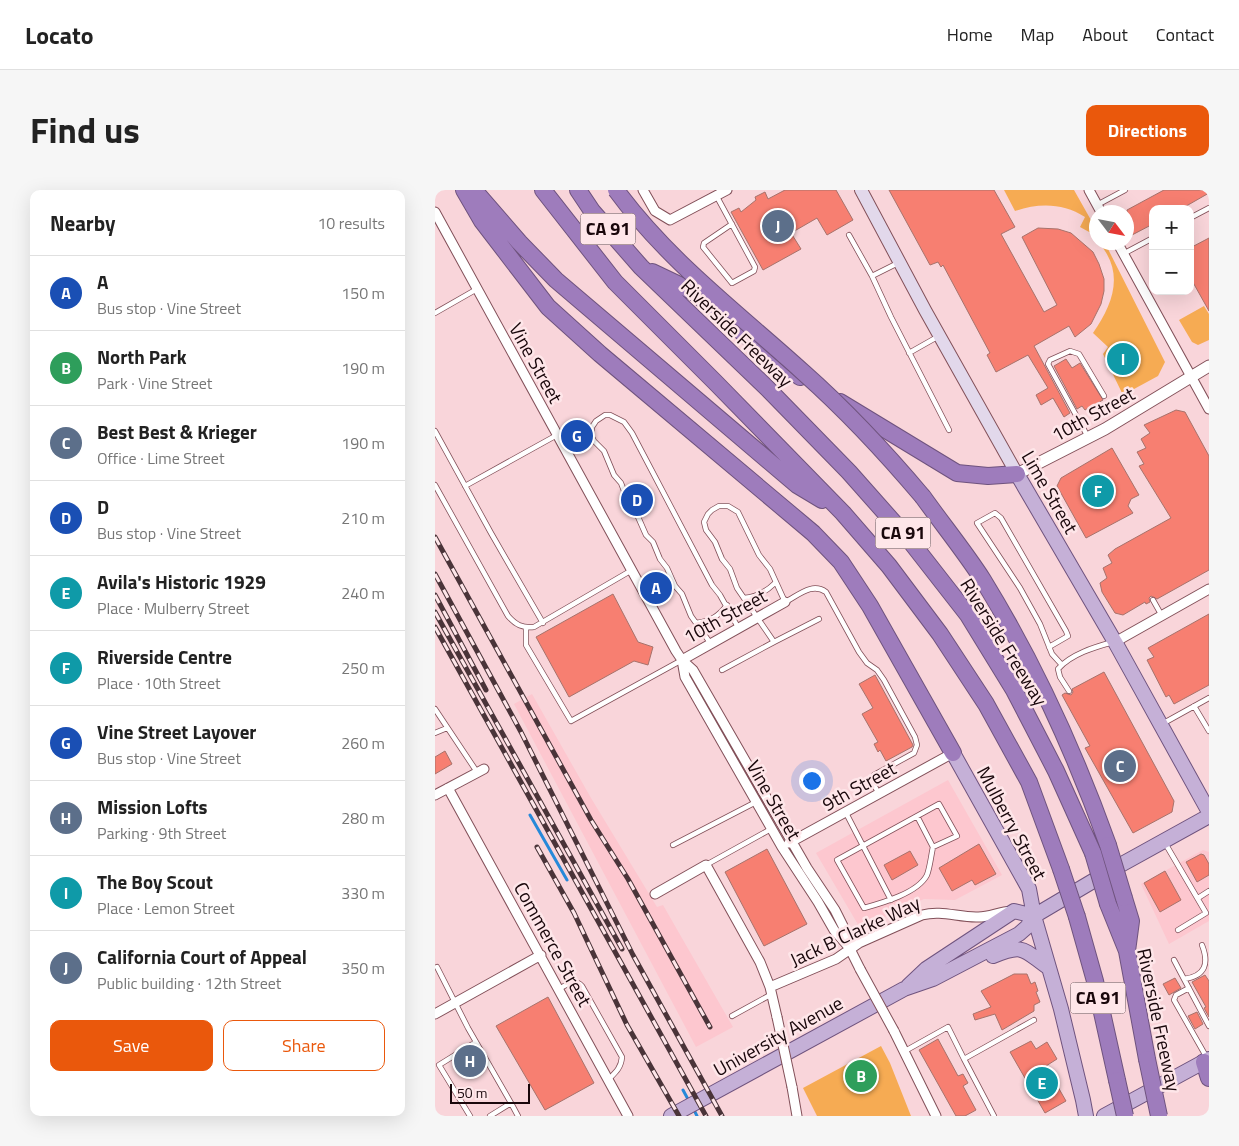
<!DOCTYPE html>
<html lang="en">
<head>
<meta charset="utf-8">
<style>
	:root { --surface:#fff; --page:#f6f6f6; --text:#222; --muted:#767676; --line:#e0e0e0; --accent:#ea580c }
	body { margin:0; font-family:"Titillium Web",sans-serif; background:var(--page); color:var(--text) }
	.controls { position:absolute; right:15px; top:15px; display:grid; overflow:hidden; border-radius:10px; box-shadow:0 5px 20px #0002 }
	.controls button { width:45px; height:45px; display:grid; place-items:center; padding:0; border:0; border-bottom:1px solid var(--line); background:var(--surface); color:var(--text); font:25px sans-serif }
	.compass { position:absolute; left:654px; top:15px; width:45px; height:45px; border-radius:50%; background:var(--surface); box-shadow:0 5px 20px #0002; rotate:122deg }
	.scale { position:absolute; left:15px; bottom:12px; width:80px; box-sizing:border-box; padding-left:5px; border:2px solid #19070b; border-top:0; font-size:14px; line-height:18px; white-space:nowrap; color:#19070b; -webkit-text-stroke:4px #fee6e9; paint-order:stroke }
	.you { position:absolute; left:376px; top:590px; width:18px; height:18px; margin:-12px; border:4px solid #fff; border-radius:50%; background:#1a73e8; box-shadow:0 0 0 8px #1a73e833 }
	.badge { display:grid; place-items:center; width:32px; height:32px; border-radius:50%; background:var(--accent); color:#fff; font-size:16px; font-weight:700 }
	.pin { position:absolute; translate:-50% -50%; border:2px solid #fff; box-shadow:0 1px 5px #0006 }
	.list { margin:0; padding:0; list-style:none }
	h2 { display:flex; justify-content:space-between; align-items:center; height:65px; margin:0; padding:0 20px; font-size:21px }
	h2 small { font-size:16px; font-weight:400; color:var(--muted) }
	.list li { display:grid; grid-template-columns:32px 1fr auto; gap:15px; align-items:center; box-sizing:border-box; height:75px; padding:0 20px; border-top:1px solid var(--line) }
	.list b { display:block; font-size:19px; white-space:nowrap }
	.list p { margin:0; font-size:16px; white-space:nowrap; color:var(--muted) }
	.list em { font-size:16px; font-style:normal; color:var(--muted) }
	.actions { display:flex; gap:10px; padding:15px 20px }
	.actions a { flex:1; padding:11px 0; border:1px solid var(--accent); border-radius:10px; text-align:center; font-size:18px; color:var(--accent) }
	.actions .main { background:var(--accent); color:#fff }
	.map { position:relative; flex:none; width:774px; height:926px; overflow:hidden; border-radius:10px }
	header { display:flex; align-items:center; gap:30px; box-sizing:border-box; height:70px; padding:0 25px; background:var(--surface); border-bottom:1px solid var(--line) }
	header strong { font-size:24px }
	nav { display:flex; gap:28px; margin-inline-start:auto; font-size:18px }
	.intro { display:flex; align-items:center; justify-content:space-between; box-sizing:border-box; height:120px; padding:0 30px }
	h1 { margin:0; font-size:35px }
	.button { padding:12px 22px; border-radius:10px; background:var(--accent); color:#fff; font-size:18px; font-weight:700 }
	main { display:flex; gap:30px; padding:0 30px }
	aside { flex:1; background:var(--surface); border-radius:10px; box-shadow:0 5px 20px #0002 }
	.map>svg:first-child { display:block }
</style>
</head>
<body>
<header>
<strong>Locato</strong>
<nav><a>Home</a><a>Map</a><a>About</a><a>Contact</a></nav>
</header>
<div class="intro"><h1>Find us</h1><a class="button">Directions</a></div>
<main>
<aside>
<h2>Nearby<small>10 results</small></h2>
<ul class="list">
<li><span class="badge" style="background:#1a4fb4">A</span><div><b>A</b><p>Bus stop · Vine Street</p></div><em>150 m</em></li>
<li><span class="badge" style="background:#2e9e5b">B</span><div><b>North Park</b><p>Park · Vine Street</p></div><em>190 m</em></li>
<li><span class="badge" style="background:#5c6f8a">C</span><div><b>Best Best &amp; Krieger</b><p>Office · Lime Street</p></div><em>190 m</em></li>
<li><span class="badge" style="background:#1a4fb4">D</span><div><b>D</b><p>Bus stop · Vine Street</p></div><em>210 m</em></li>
<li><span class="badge" style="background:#0f9aa8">E</span><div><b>Avila's Historic 1929</b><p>Place · Mulberry Street</p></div><em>240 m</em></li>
<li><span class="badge" style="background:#0f9aa8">F</span><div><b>Riverside Centre</b><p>Place · 10th Street</p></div><em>250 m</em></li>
<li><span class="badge" style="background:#1a4fb4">G</span><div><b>Vine Street Layover</b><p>Bus stop · Vine Street</p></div><em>260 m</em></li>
<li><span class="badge" style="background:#5c6f8a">H</span><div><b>Mission Lofts</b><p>Parking · 9th Street</p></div><em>280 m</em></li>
<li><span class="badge" style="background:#0f9aa8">I</span><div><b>The Boy Scout</b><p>Place · Lemon Street</p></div><em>330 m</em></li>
<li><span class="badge" style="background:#5c6f8a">J</span><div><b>California Court of Appeal</b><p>Public building · 12th Street</p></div><em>350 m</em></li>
</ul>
<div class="actions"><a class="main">Save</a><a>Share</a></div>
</aside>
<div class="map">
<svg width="774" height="926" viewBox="0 0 774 926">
	<rect width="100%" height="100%" fill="#f9d5da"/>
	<path fill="#fdc7cf" d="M97 504 156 608 222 717 228 715 298 837 261 857 79 514Z
		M513 590 567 685 520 710 489 709 425 738 381 663Z
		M768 660 774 662V731L734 754 706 694Z"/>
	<path fill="#f6ab53" d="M569 0H639L661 39V49L656 43 645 37 650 27C628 13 604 13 580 21Z
		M664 53H669L673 59 730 172 723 186 688 205 668 164 673 157 658 143C678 114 690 83 664 53Z
		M769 116 774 124V150L763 155 757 152 744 130Z
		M446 856 455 873 476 926H382L368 898Z"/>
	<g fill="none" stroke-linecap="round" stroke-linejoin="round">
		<path stroke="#2789d9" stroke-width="3" d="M95 625 132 690
			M248 900 255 913
			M258 918 262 926"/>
	</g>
	<path fill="#f77f71" stroke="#a7726b" d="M350 0H401L418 30 392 45 382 28 356 43 366 59 328 80 296 22 304 18 306 22 321 10 320 7 330 2 333 9Z
		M454 0H559L580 37 566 44 609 122 622 115 587 47 603 38 623 39 636 43 658 62 664 74 669 89V101L666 114 656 134 640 147 634 136 599 156 635 223 629 227 618 208 606 215 601 205 613 198 593 165 561 182 552 165 555 163 508 75 506 77 503 72 495 75Z
		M729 0H774V3L746 19H718V34L697 45 692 35V20Z
		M774 48V121L755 87V58Z
		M631 169 637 178 645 173 668 210 650 220 647 216 642 219 619 176Z
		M741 220 750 222 774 266V380L722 409 716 406 714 408 715 412 711 414 710 412 688 425 680 423 667 402 665 393 672 388 668 378 677 373 673 365 680 359 736 328 704 276 709 274 702 262 711 258 706 249 715 243 709 235Z
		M677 258 704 305 696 309 693 316 698 323 651 348 622 296 626 288Z
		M178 404 203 452 218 457 213 475 199 471 134 507 101 447Z
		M774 424V495L739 514 734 505 731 507 712 470 719 467 713 458Z
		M669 482 739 611 737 622 698 643 650 558 655 556 627 505 630 503 636 505 638 502 637 499Z
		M440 485 478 555 477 557 451 571 445 560 443 562 439 554 443 552 427 524 438 518 424 494Z
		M10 561 17 574 0 584V567Z
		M544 654 561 684 540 695 537 690 517 701 504 678Z
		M332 659 372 734 329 756 290 682Z
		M475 661 483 675 457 690 449 675Z
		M766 664 769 665 774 674V685L762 692 751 672Z
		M730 681 746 710 725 722 709 693Z
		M579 784H592L596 794 600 792 603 801 601 802 605 812 599 815V821L567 840 560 824 540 830 538 824 556 817 546 801Z
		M770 785 774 791V827L769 818 771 817 757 792Z
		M740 788 746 798 734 805 728 794Z
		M113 807 159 893 110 920 61 836Z
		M762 822 768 834 760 839 753 826Z
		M503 849 523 886 528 884 533 893 528 896 541 920 530 926H521L484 860Z
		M596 851 601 859 612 852 622 869 611 876 631 911 610 923 575 862Z"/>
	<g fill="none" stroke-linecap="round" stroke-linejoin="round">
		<defs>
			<path id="service" d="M281 5 320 77 319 81 297 93 268 57 269 53 297 34
				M662 15 690 0
				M755 28 774 18
				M414 45 437 86
				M688 64 718 48
				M463 73 437 86 456 127 514 240
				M0 123 42 99
				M474 163 504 146
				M0 241 56 343 108 433
				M653 247 613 174 615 170 635 161 644 164 647 169 669 206
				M0 295 73 426C81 435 87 438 99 437L197 380
				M30 296 122 245
				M309 408C322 407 331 402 340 393
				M718 410 727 426
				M384 429 339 452 302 398 295 379 287 369 280 352 271 340 269 332 273 324 277 320 284 316H293L303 322 324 365 335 379 350 412C364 405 377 392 391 402L424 462 432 473 442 480 449 490 480 547 482 555 479 563 439 585 437 591 444 604
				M261 433C275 431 283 427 292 415
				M91 438V455L136 531 247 470
				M276 454 256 426 247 404 240 396 232 378 225 369 218 352 211 345 200 320 194 314 186 293 179 285 169 261 159 251 156 245 157 237 161 231 170 225H175L189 232 197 243 277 395 285 405 304 439
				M614 457 633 446 631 441 566 328 560 323 542 333 585 398 605 434 617 464 627 475
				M287 480 339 452
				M634 501 625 487 623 479C636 464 660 457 678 452
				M759 516 774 541
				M0 519 42 582
				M727 534 774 508
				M0 543 12 538
				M504 614 522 646 498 657C496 666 495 677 492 685 483 703 447 713 429 718L402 670Z
				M411 623 456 710
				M482 626 498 657
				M730 653 771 723 743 740
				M238 655 321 612
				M271 675 336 639
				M763 708 774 701
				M739 770 749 789C771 786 774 773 767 755
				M2 777 33 838 76 913 55 926
				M749 789 774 836
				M754 798 741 805 739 810 772 868
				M124 799C133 794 139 788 147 796L187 867C186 878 181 882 173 890
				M297 826 337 804
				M470 861 513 837 529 869 599 830
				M529 869 559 926
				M76 913 83 926
				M35 926 4 875 41 852"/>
			<path id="minor" d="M208 0 220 21 235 30 292 0
				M654 0 666 22
				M0 22 241 461 247 470 258 480 372 678 400 720 408 736 415 759 425 779
				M682 52 774 219
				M680 452 774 399
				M247 470 250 487 347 657 383 712 399 740 412 755
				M247 470 350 412
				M13 598 193 926
				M0 605 49 579
				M354 653 518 563
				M220 704 271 675 325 772 335 797 342 827
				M335 797 401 769 424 753 487 725C506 720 522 727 541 727 553 728 563 722 576 721
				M0 824 106 765
				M459 841 501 926
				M357 897 362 926"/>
			<path id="tertiary" d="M582 284 670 239 774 176"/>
			<path id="secondary" d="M426 0 490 120 582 284"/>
			<path id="primary" d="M582 284 680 452 774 622
				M518 563 594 699 599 726 626 819 648 910 651 926
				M558 766C590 753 588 760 614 778
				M473 796 491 779 579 721 599 726
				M236 926 469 799 498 789 584 744 592 737 599 726 680 678 774 626
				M669 926 774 869"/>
			<path id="motorway" d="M29 0 47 31 113 117 165 164 378 343 406 372 435 416 518 563
				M39 0 84 52 121 90 362 295 387 310
				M108 0 180 92 280 192 408 323 454 376 505 444 551 514 594 592 626 679
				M143 0 157 21 206 77 332 198 414 282 476 352 533 425 579 500 621 581 658 663
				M217 82 259 102 337 167 365 187
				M405 212 522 283 553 286 582 284
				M488 307C508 335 530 362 548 390 599 473 640 563 673 655
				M689 708 696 731 692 761
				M673 714 692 761 712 869
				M642 727 660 791 682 890
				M769 872 774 888"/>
		</defs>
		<use href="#service" stroke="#825059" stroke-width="6"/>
		<use href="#minor" stroke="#825059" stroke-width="11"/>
		<use href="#tertiary" stroke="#825059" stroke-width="13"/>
		<use href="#secondary" stroke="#825059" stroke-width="14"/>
		<use href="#primary" stroke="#6f537e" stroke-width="16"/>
		<use href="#motorway" stroke="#6f537e" stroke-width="18"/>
		<use href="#service" stroke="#fff" stroke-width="4.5"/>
		<use href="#minor" stroke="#fff" stroke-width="9"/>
		<use href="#tertiary" stroke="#fff" stroke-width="11"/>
		<use href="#secondary" stroke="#e2d8eb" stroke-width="12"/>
		<use href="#primary" stroke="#c5b0d7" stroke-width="14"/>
		<use href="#motorway" stroke="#9e7cbc" stroke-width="16"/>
		<defs>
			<path id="rail" d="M0 347 156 630 193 689 275 837
				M0 384 86 542 198 765 287 926
				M0 405 51 500
				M0 422 187 759
				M0 437 271 926
				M102 657 139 723 192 835 244 926"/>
		</defs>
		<use href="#rail" stroke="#4a3439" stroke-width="5"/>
		<use href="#rail" stroke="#fee6e9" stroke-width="3" stroke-dasharray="9" stroke-linecap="butt"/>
		<defs>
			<path id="minor-bridge" d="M425 779 459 841
				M342 827 357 897"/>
			<path id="motorway-bridge" d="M181 0C233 71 304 124 369 183 413 222 450 262 488 307
				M673 655 689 708
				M658 663 673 714
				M626 679 642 727
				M712 869 724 926
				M682 890 690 926"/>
		</defs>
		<use href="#minor-bridge" stroke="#825059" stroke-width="11" stroke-linecap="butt"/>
		<use href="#motorway-bridge" stroke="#6f537e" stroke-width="18" stroke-linecap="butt"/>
		<use href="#minor-bridge" stroke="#fff" stroke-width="9"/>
		<use href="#motorway-bridge" stroke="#9e7cbc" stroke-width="16"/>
	</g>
	<g text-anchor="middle" stroke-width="5" stroke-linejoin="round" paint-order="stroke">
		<g fill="#fee6e9" stroke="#5e4a4e" stroke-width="1">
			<rect x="145.5" y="23.5" width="55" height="31" rx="4"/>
			<rect x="440.5" y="327.5" width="55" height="31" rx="4"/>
			<rect x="635.5" y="792.5" width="55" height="31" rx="4"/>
		</g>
		<g font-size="18" font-weight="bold" fill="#19070b">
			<text x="173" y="45">CA 91</text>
			<text x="468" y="349">CA 91</text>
			<text x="663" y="814">CA 91</text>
		</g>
		<g font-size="19" fill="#19070b" stroke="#fee6e9">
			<text transform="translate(302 143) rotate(44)" y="7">Riverside Freeway</text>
			<text transform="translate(101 173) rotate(61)" y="7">Vine Street</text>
			<text transform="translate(658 224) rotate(-29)" y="7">10th Street</text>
			<text transform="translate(615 302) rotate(60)" y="7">Lime Street</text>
			<text transform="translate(290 426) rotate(-29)" y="7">10th Street</text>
			<text transform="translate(569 452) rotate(58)" y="7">Riverside Freeway</text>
			<text transform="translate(424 596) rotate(-29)" y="7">9th Street</text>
			<text transform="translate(339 610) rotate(60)" y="7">Vine Street</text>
			<text transform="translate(577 633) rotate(62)" y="7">Mulberry Street</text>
			<text transform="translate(420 741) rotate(-25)" y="7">Jack B Clarke Way</text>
			<text transform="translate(118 754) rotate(61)" y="7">Commerce Street</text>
			<text transform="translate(724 830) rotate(78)" y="7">Riverside Freeway</text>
			<text transform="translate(343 846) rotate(-29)" y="7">University Avenue</text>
		</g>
	</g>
</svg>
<div class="controls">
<button>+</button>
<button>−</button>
</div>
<svg class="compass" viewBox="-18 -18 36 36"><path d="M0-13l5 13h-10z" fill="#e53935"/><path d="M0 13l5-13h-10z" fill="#767676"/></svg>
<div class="scale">50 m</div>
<div class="you"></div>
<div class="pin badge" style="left:221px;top:398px;background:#1a4fb4">A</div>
<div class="pin badge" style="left:426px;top:886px;background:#2e9e5b">B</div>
<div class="pin badge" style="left:685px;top:576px;background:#5c6f8a">C</div>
<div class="pin badge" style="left:202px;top:310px;background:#1a4fb4">D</div>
<div class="pin badge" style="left:607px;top:893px;background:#0f9aa8">E</div>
<div class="pin badge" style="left:663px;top:301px;background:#0f9aa8">F</div>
<div class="pin badge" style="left:142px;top:246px;background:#1a4fb4">G</div>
<div class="pin badge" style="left:35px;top:871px;background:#5c6f8a">H</div>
<div class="pin badge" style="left:688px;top:169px;background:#0f9aa8">I</div>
<div class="pin badge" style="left:343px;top:36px;background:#5c6f8a">J</div>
</div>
</main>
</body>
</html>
